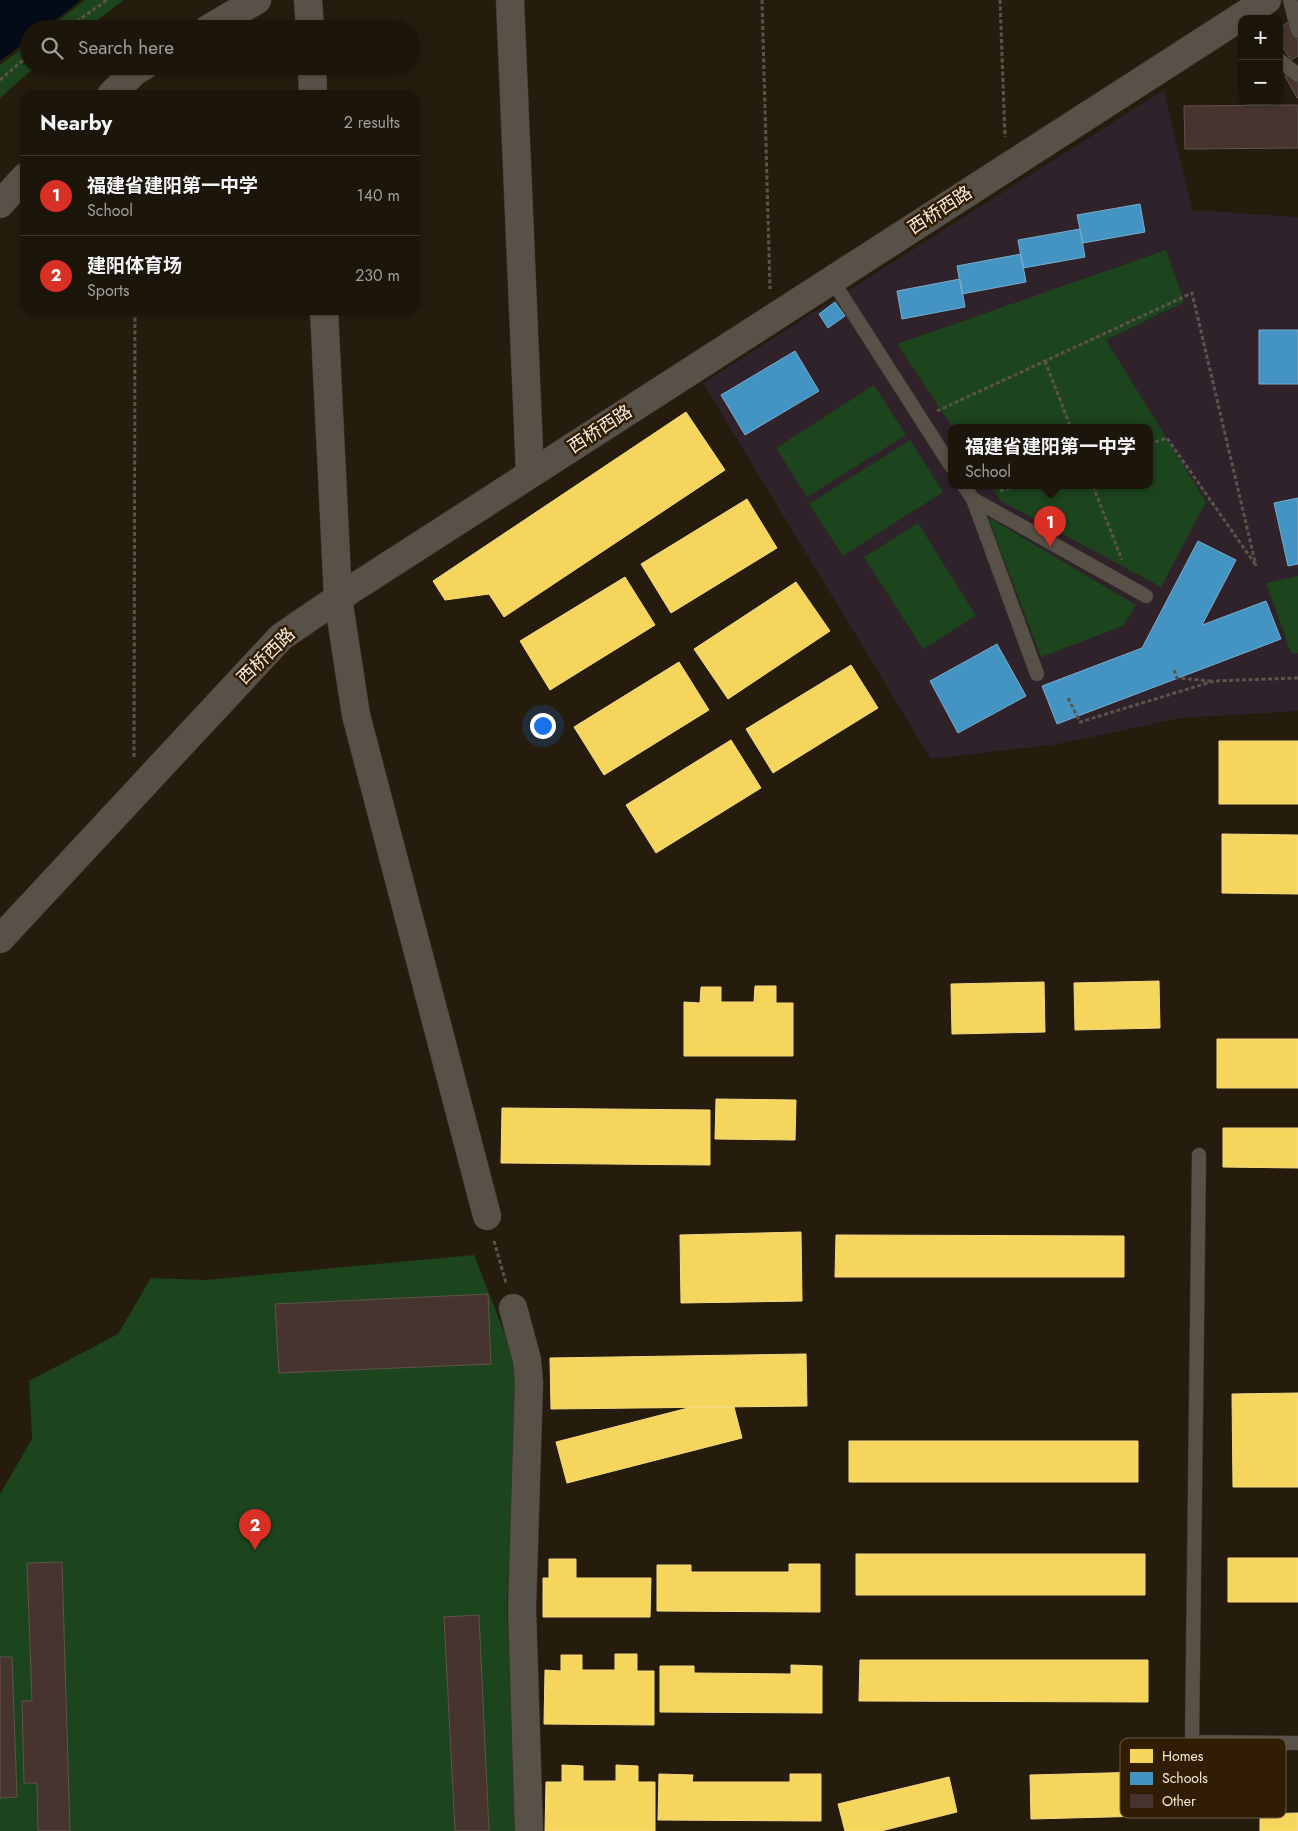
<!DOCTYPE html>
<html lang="en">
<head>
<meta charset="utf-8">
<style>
	:root { --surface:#1c150a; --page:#251e13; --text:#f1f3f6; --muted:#a09f9c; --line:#3a342b; --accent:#d93025 }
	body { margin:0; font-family:Jost,"Noto Sans SC",sans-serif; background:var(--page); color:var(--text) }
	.controls { position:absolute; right:15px; top:15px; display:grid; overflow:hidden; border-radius:10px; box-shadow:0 1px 4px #0004 }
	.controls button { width:45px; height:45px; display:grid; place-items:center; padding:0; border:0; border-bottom:1px solid var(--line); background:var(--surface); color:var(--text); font:25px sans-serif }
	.you { position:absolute; left:542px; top:725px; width:18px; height:18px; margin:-12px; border:4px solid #fff; border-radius:50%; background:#1a73e8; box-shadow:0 0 0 8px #1a73e833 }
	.badge { display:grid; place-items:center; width:32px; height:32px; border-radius:50%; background:var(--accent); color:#fff; font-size:16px; font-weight:700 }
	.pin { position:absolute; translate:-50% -41px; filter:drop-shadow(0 1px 2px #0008) }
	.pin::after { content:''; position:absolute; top:26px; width:18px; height:15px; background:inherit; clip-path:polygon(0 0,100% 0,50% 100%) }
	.popup { position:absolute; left:948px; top:424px; width:205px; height:65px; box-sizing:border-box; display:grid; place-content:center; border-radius:10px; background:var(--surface); filter:drop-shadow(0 1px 4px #0005); font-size:16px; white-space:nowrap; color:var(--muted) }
	.popup b { font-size:19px; color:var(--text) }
	.popup::after { content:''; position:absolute; left:50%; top:100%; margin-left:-10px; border:10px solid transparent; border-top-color:var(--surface) }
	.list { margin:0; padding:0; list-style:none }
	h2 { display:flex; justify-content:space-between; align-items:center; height:65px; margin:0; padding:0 20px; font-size:21px }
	h2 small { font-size:16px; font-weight:400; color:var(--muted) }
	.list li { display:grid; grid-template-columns:32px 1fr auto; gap:15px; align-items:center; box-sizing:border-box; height:80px; padding:0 20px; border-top:1px solid var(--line) }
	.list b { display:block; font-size:19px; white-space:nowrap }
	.list p { margin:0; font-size:16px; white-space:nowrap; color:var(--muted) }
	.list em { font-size:16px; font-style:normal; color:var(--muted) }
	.icon { flex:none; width:28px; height:28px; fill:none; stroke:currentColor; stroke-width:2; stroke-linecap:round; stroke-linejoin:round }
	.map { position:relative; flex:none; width:1298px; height:1831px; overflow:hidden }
	.search { position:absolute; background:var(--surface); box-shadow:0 1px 4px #0004; left:20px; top:20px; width:400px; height:55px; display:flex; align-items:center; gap:12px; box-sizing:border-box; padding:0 18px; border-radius:28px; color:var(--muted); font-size:19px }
	.panel { position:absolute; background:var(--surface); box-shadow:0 1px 4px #0004; left:20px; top:90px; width:400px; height:225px; border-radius:15px }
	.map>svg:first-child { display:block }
</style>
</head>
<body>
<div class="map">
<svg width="1298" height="1831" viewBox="0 0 1298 1831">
	<rect width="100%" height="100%" fill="#261c0e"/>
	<path fill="#30222b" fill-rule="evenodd" d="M1164 90 1192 210 1298 217V711L1180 718 1058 744 931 759 703 383ZM951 428H1149V486H951Z"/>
	<path fill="#1c441d" d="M85 0H124L85 29H47Z
		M29 43V66H36L0 98V65Z
		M1166 250 1184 302 1106 340 1206 502 1161 587 1001 501 991 486H1149V428H953L897 344Z
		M874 385 906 435 807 497 776 448Z
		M910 440 943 492 843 556 809 504Z
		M988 517 1136 605 1123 626 1041 657Z
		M918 523 976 616 923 649 864 557Z
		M1298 576V653H1291L1266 583Z
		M474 1255 517 1365 507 1606 516 1831H0V1494L32 1439 29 1381 118 1334 151 1278 205 1280Z"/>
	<path fill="#030b16" d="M0 0H81L43 29H29V39L0 61Z"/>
	<path fill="#f6d55c" stroke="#f6db82" d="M686 412 725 470 504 617 489 594 445 600 433 581Z
		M747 499 777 548 671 613 641 564Z
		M625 577 655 625 550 690 520 641Z
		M796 582 830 631 728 699 694 649Z
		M679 662 709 710 604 775 574 727Z
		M851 665 878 708 773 773 746 729Z
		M731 740 761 788 656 853 626 805Z
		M1219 741H1298V804H1219Z
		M1222 834 1298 835V894L1222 893Z
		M1159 981 1160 1028 1075 1030 1074 983Z
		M1044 982 1045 1032 952 1034 951 984Z
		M755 986H776V1003H793V1056H684V1002L700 1003 701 987H721V1002H754Z
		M1217 1039H1298V1088H1217Z
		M716 1099 796 1100 795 1140 715 1139Z
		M502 1108 710 1110V1165L501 1163Z
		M1223 1128H1298V1168L1223 1167Z
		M801 1232 802 1301 681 1303 680 1235Z
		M836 1235 1124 1236V1277H835Z
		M806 1354 807 1406 551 1409 550 1358Z
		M1298 1393V1487H1233L1232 1394Z
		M692 1407H734L742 1438 567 1483 556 1442Z
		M849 1441H1138V1482H849Z
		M856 1554H1145V1595H856Z
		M1228 1558H1298V1602H1228Z
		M549 1559H576V1578H651L650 1617H543V1578H549Z
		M789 1564H820V1612L657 1611V1565H691V1572H789Z
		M615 1654H637V1671H654V1725L544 1724 545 1670 561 1671V1655H582V1670H615Z
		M860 1660H1148V1702L859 1701Z
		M791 1665 822 1666V1713L660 1712V1666H694V1673L791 1674Z
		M562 1765 583 1766V1781H616V1765L638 1766V1782H655V1831H545L546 1782H562Z
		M1145 1772 1147 1816 1031 1819 1030 1775Z
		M659 1774 693 1775 692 1782H790V1774H821V1821L658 1820Z
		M949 1777 957 1812 881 1831H845L838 1804Z
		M1298 1813V1831H1260V1814Z"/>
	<path fill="#4393c3" stroke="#79adca" d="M1140 204 1145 232 1083 243 1077 215Z
		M1080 229 1085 257 1023 268 1018 240Z
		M1021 254 1026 282 962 294 957 266Z
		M960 279 965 307 902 319 897 291Z
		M835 302 845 316 828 328 819 314Z
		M1259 330H1298V384H1259Z
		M795 351 819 391 745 435 721 395Z
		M1298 498V564L1288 566 1274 503Z
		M1198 541 1236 560 1202 625 1266 601 1281 639 1057 724 1042 686 1142 648Z
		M997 644 1026 696 958 733 930 681Z"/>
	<path fill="#47342e" stroke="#60544d" d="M1298 16V56L1291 60 1279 42V28Z
		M1298 69V97L1297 98 1285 76Z
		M1298 105V148L1185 149 1184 106Z
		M488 1294 491 1364 279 1373 275 1304Z
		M62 1562 70 1831H38L37 1783H24L22 1701H32L27 1563Z
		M479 1615 489 1831H455L444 1617Z
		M0 1657H12L17 1797 0 1798Z"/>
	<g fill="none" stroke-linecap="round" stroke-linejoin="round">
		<defs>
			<path id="lane" d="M1290 0 1298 31
				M1279 60 1298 75
				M832 280 951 466
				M964 486 973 499 1037 674
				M973 499 1146 596
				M1199 1155 1192 1742 1298 1743"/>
			<path id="street" d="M308 0 310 29
				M510 0 530 474
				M208 29 257 0
				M312 66 313 95
				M111 95 135 71 144 66
				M0 204 25 177
				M324 310 338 598 356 715 487 1216
				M513 1308 527 1360 529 1383 522 1608 529 1831"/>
			<path id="secondary" d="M0 939 281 637 338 598 1267 0"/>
		</defs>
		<use href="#lane" stroke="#3d342c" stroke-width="15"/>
		<use href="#street" stroke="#3d342c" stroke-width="29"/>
		<use href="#secondary" stroke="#3d342c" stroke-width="29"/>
		<path stroke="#5c544b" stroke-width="3" stroke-dasharray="4 2.5" stroke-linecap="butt" d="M762 0 770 289
			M1000 0 1005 137
			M66 29 107 0
			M0 80 29 55
			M1045 361 1071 428
			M937 411 1192 293 1256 566
			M1149 444 1167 438 1255 564
			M1093 486 1122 560
			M1000 491 1016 486
			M1174 670 1177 678 1212 681
			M1068 698 1080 722 1214 681 1298 678
			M134 757 135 310
			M494 1241 506 1283"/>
		<use href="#lane" stroke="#585147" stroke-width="14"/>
		<use href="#street" stroke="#585147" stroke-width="28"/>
		<use href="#secondary" stroke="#585147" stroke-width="28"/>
	</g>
	<g text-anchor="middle" stroke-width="5" stroke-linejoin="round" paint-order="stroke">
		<g font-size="18" fill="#f7e9da" stroke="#301d03">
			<text transform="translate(940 210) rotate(-33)" y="6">西桥西路</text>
			<text transform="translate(600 429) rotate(-33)" y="6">西桥西路</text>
			<text transform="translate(266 656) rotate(-44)" y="6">西桥西路</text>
		</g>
	</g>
	<rect x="1120" y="1738" width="166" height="80" rx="8" fill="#301d03" stroke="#6c5a44" stroke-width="1"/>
	<rect x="1130" y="1749" width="23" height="14" fill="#f6d55c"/>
	<rect x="1130" y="1772" width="23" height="13" fill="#4393c3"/>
	<rect x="1130" y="1794" width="23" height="14" fill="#47342e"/>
	<g font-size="14" fill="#f7e9da">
		<text x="1162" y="1761">Homes</text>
		<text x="1162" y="1783">Schools</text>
		<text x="1162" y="1806">Other</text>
	</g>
</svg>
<div class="controls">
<button>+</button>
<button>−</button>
</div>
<div class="you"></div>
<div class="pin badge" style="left:1050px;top:547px">1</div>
<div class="popup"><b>福建省建阳第一中学</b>School</div>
<div class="pin badge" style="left:255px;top:1550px">2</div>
<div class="search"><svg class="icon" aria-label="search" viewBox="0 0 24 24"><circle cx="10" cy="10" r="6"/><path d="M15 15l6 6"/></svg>Search here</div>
<section class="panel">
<h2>Nearby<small>2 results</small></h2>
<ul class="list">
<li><span class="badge">1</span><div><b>福建省建阳第一中学</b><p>School</p></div><em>140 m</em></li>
<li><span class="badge">2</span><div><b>建阳体育场</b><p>Sports</p></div><em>230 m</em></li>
</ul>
</section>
</div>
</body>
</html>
